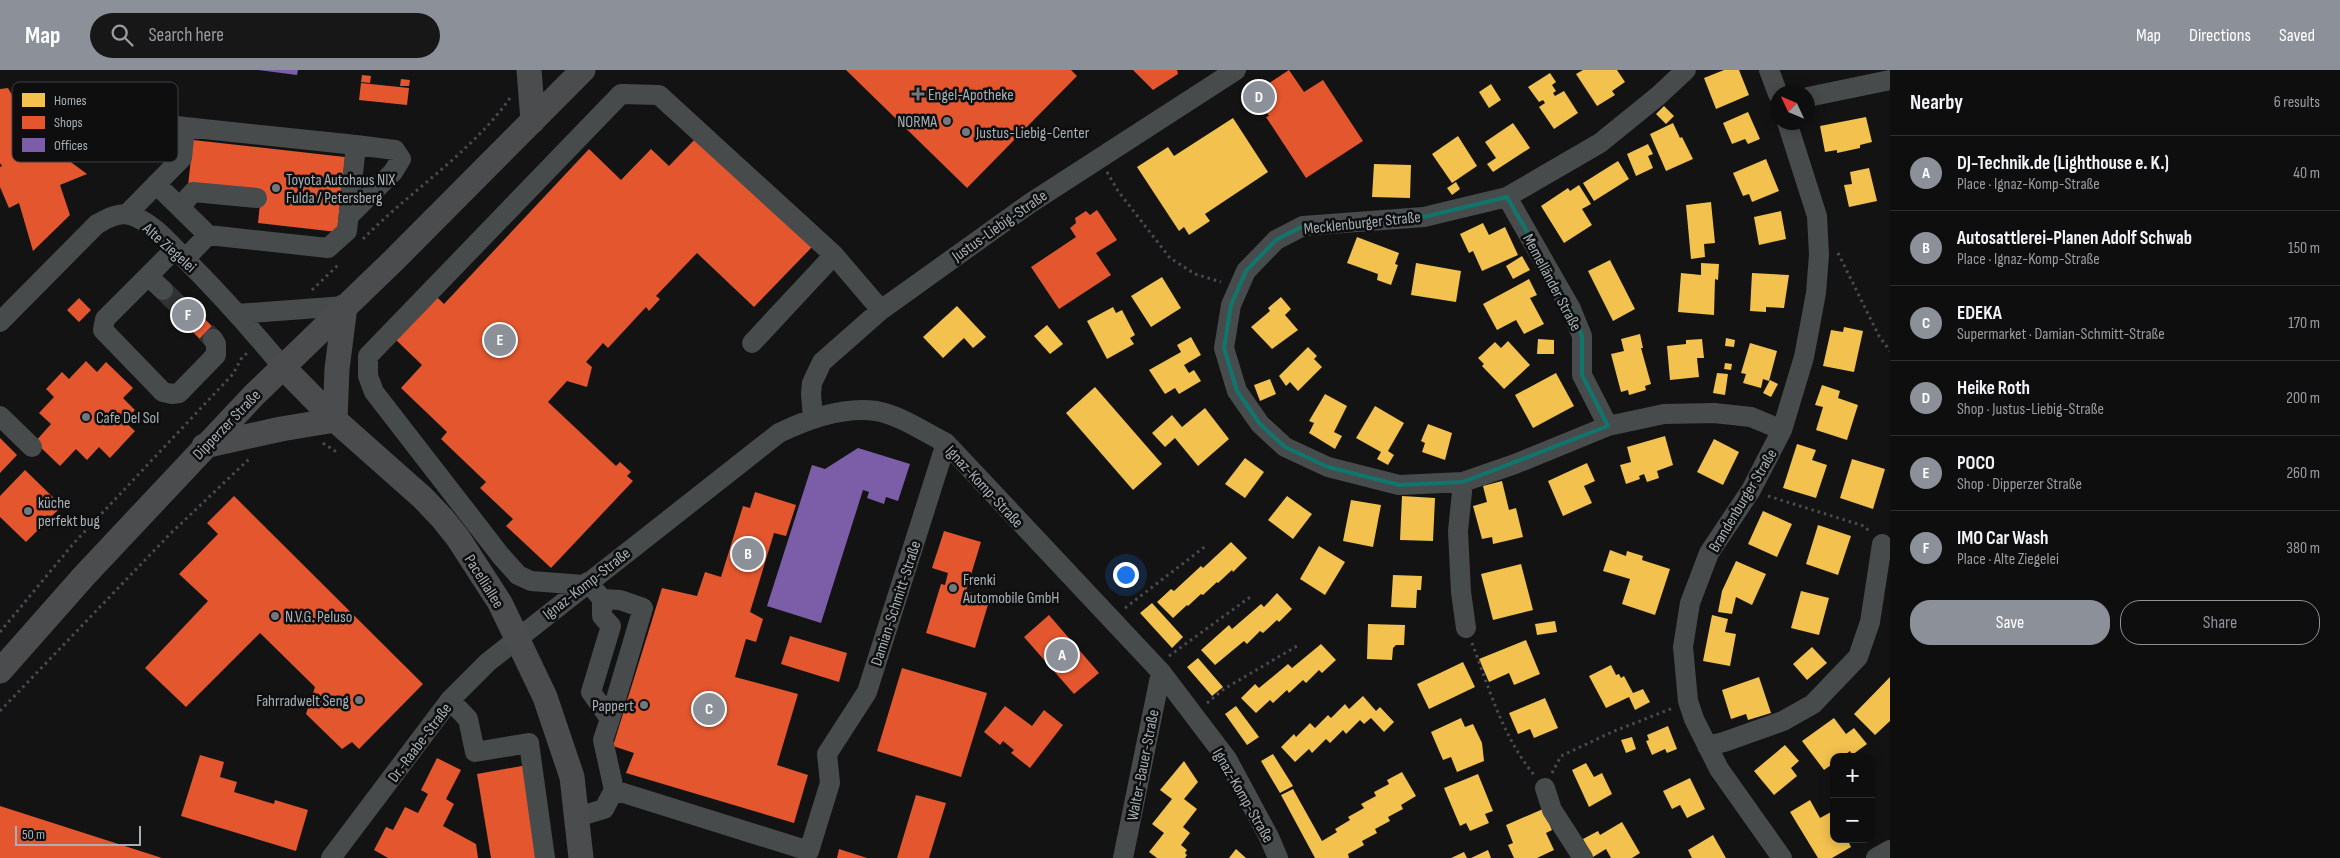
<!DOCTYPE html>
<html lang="en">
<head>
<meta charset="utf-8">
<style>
	:root { --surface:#0e0e0f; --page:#171718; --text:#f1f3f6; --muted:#9b9c9e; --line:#2e2e2f; --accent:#8c9099 }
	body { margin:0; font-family:"Sofia Sans Condensed",sans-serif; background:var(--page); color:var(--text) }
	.controls { position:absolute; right:15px; bottom:15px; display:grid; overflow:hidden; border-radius:10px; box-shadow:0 2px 12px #0003 }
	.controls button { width:45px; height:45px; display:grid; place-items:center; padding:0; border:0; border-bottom:1px solid var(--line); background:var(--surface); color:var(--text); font:25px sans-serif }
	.compass { position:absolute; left:1770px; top:15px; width:45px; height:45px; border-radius:50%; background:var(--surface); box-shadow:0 2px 12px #0003; rotate:314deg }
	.scale { position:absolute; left:15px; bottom:12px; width:126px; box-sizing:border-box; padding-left:5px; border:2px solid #a5afb5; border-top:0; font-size:14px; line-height:18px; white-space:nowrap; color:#a5afb5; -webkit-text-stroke:4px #0e0e0f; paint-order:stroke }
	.you { position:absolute; left:1125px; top:504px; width:18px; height:18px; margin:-12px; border:4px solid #fff; border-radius:50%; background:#1a73e8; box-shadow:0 0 0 8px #1a73e833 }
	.badge { display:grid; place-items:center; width:32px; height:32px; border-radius:50%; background:var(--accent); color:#fff; font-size:16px; font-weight:700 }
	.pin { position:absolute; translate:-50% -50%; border:2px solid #fff; box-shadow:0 1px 5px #0006 }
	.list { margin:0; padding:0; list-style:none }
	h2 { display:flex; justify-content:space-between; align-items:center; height:65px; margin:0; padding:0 20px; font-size:21px }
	h2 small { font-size:16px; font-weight:400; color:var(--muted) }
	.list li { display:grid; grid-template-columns:32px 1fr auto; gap:15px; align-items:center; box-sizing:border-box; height:75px; padding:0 20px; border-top:1px solid var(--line) }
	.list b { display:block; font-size:19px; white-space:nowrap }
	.list p { margin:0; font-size:16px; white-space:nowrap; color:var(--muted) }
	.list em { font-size:16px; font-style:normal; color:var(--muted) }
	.actions { display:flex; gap:10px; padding:15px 20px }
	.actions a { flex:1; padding:11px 0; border:1px solid var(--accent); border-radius:20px; text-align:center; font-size:18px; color:var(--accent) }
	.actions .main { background:var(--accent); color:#fff }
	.icon { flex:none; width:28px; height:28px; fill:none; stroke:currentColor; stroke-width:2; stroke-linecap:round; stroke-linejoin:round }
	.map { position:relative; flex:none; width:1890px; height:788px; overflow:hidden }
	header { display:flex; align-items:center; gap:30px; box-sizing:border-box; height:70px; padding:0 25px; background:var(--accent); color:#fff }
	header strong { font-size:24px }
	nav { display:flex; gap:28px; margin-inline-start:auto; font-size:18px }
	.search { width:350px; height:45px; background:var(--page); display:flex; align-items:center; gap:12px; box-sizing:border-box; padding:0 18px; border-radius:28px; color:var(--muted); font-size:19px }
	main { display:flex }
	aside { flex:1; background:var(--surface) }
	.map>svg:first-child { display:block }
</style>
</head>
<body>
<header>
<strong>Map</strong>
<div class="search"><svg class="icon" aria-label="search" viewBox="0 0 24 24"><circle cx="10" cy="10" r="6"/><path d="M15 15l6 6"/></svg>Search here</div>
<nav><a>Map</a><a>Directions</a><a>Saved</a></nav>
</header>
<main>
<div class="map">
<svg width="1890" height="788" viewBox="0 0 1890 788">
	<rect width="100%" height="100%" fill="#131314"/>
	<path fill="#f2c14e" d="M1583 0H1617L1625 12 1612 21 1615 25 1597 36 1576 4Z
		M1724 0H1739L1749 25 1716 39 1704 8Z
		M1550 3 1556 12 1552 15 1556 21 1553 23 1555 26 1564 21 1578 43 1554 59 1539 37 1545 33 1543 30 1539 32 1528 17Z
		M1491 14 1501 30 1489 38 1479 22Z
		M1664 36 1674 46 1666 54 1656 44Z
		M1748 42 1760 69 1748 74 1745 69 1732 74 1723 53Z
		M1866 47 1872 72 1860 75V78L1837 83V80L1825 82 1820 56Z
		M1233 48 1268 102 1205 144 1210 151 1189 165 1184 157 1179 161 1137 97 1168 77 1174 86Z
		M1513 53 1530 78 1493 102 1487 94 1496 88 1485 72Z
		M1673 53 1680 68 1682 67 1693 89 1666 101 1650 64Z
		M1458 66 1477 96 1452 113 1432 84Z
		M1648 74 1653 84 1648 86 1653 98 1636 106 1627 84Z
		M1766 89 1779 121 1752 132 1749 124 1743 126 1733 103Z
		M1618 91 1629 109 1594 131 1583 113Z
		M1374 94 1411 95 1410 128 1372 127Z
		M1869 98 1877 131 1849 137 1844 115 1852 114 1850 102Z
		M1456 112 1460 119 1452 125 1447 118Z
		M1579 115 1591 134 1582 139 1592 155 1564 173 1541 136 1568 118 1570 121Z
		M1711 132 1715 173 1704 174 1705 187 1691 189 1686 135Z
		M1781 141 1786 169 1759 175 1754 147Z
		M1483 153 1489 165 1505 157 1518 185 1482 201 1473 181 1469 183 1460 164Z
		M1357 167 1399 183 1395 194 1398 195 1391 215 1377 210 1378 204 1347 193Z
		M1522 186 1530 200 1513 209 1506 196Z
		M1610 190 1635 239 1613 251 1588 201Z
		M1416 193 1461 201 1456 232 1411 225Z
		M1701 193 1719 194 1718 210 1715 209 1714 245 1678 242 1681 203 1701 205Z
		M1752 203 1789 205 1784 238 1766 237V242L1750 241Z
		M1162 207 1181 238 1151 257 1131 226Z
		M1529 209 1537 225 1530 228 1544 254 1524 264 1516 250 1497 260 1483 234Z
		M1281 227 1291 239 1285 245 1298 260 1272 279 1251 257 1270 241 1268 238Z
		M957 236 986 267 973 278 964 268 943 288 923 267Z
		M1113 237 1116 243 1122 240 1135 265 1130 268 1134 274 1107 289 1087 251Z
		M1047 255 1063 274 1050 284 1034 266Z
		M1844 257 1863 261 1854 302 1823 296 1831 260 1843 262Z
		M1640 264 1643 278H1641L1651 314 1645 316 1646 320 1629 325 1628 320 1621 322 1611 284 1624 281 1621 269Z
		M1191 267 1201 285 1184 295 1189 303 1194 300 1201 311 1179 324 1175 318 1165 324 1149 300 1181 282 1177 275Z
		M1726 268 1735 270 1734 277 1725 276Z
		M1538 269 1554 270V284H1537Z
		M1702 269 1704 288H1697L1699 307 1670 310 1667 276 1686 274V270Z
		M1508 271 1530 295 1504 319 1482 296 1484 294 1478 288 1495 272 1501 278Z
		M1750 273 1777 281 1769 311 1763 309 1761 318 1743 313 1746 304 1741 303Z
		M1308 277 1317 286 1314 289 1322 297 1298 321 1290 312 1286 316 1279 306Z
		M1725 293 1732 294 1731 300 1724 299Z
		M1556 303 1574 336 1533 358 1515 325Z
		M1717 303 1728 304 1725 325 1713 323Z
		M1270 309 1276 324 1260 331 1254 315Z
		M1770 310 1778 314 1771 327 1763 323Z
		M1822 315 1840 321 1838 328 1858 335 1847 370 1816 360 1823 337 1815 335Z
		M1095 317 1162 394 1133 420 1066 343Z
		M1325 324 1347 336 1334 362 1342 366 1335 379 1309 363 1314 353 1309 351Z
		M1375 336 1404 353 1388 381 1394 385 1388 395 1377 389 1381 382 1356 368Z
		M1205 338 1229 369 1198 396 1175 368 1165 377 1152 363 1172 345 1182 357Z
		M1428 354 1452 363 1445 390 1422 382 1425 373 1421 371Z
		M1665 366 1673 395 1657 401 1659 408 1647 412 1644 404 1639 406 1640 409 1626 414 1620 395 1631 392 1627 377Z
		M1714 369 1739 382 1723 415 1697 402Z
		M1797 374 1816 380 1812 390 1827 395 1816 428 1783 418Z
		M1245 388 1264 402 1245 428 1225 414Z
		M1852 389 1885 399 1873 439 1840 428Z
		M1587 393 1595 411 1584 416 1592 433 1563 446 1548 411Z
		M1502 411 1509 440 1516 438 1523 467 1493 474 1492 467 1482 469 1473 436 1487 432 1483 416Z
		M1287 426 1312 444 1293 469 1268 450Z
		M1402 426 1435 428 1433 471 1400 470Z
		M1351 430 1381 435 1373 477 1343 471Z
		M1763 441 1792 454 1777 487 1748 474Z
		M1818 455 1851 466 1838 505 1806 494Z
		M1231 472 1247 488 1233 502 1232 500 1218 513 1217 512 1203 525 1201 524 1188 536 1187 535 1173 548 1157 532 1171 519 1174 521 1201 496 1203 498Z
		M1319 476 1345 492 1325 525 1300 509Z
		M1610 480 1626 486 1627 481 1643 486 1642 490 1670 499 1655 545 1622 534 1630 509 1603 501Z
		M1736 491 1766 504 1752 535 1736 527 1732 544 1718 542 1722 521Z
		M1521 494 1533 540 1493 550 1481 504Z
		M1393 505 1422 506 1421 520H1417L1416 538 1391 537Z
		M1801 521 1829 528 1819 565 1791 558Z
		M1277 523 1292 539 1279 552 1277 550 1263 563 1260 561 1247 574 1244 571 1215 595 1201 580 1229 555 1232 559 1261 534 1264 537Z
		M1152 533 1183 567 1172 578 1140 543Z
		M1712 545 1728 549 1725 562 1736 564 1730 596 1703 591Z
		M1555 551 1557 562 1537 565 1535 554Z
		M1368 554 1405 555 1404 575H1396L1393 578 1392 590 1367 589Z
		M1526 570 1540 604 1514 615 1509 603 1489 612 1479 589Z
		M1321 574 1336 590 1322 603 1319 600 1306 613 1303 610 1289 623 1287 620 1273 633 1270 630 1256 643 1241 628 1255 614 1259 618 1288 594 1292 598Z
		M1812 577 1827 593 1807 610 1793 594Z
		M1198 588 1223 617 1212 626 1187 597Z
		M1463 592 1475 617 1429 639 1417 614Z
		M1611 595 1616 605 1619 604 1621 608 1624 606 1633 623 1643 619 1650 632 1635 640 1629 627 1606 638 1589 606Z
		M1759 607 1771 643 1748 650 1746 644 1731 649 1722 620Z
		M1890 607V651L1875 665 1854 644Z
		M1363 626 1376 641 1380 637 1394 652 1384 662 1371 648 1364 654 1360 650 1346 664 1343 660 1330 673 1326 669 1312 683 1309 679 1295 692 1281 677 1294 664 1296 667 1310 653 1315 658 1328 645 1331 648 1345 634 1349 639Z
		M1545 628 1558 658 1534 668 1530 659 1518 664 1509 643Z
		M1236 636 1259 667 1247 675 1225 644Z
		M1461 648 1465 657 1473 654 1482 673 1484 691 1457 702 1451 687 1443 690 1431 662Z
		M1834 648 1846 664 1854 658 1867 674 1852 685 1850 681 1842 687H1834V693L1824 700 1802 671Z
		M1668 656 1677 679 1667 683 1665 679 1652 685 1646 671 1649 670 1647 665Z
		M1632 667 1636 679 1626 683 1621 670Z
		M1785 675 1799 691 1791 698 1797 706 1774 725 1754 701Z
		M1273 684 1293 716 1280 723 1261 691Z
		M1184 691 1198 712 1184 729 1197 739 1183 757 1190 763 1181 775 1187 780 1185 783 1187 785 1185 788H1157L1149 782 1164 763 1152 754 1172 729 1160 720Z
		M1586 693 1594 707 1602 703 1612 724 1589 737 1572 700Z
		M1402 702 1416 726 1401 735 1403 739 1388 747 1390 751 1375 759 1377 763 1362 771 1364 775 1348 784 1349 788H1315L1281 725 1293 719 1322 771 1337 762 1335 759 1350 750 1348 747 1364 738 1361 734 1376 726 1374 722 1389 714 1387 710Z
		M1478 704 1493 741 1485 744 1489 753 1470 761 1466 753 1460 756 1444 718Z
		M1690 708 1705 739 1687 748 1680 735 1672 739 1663 721Z
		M1810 730 1820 748 1831 742 1834 747V769H1847L1851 777 1832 788H1818L1790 742Z
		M1543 739 1552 760 1546 763 1554 780 1537 788H1514L1508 775 1513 773 1506 755Z
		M1622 752 1640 783 1632 788H1611L1606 779 1593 787 1583 769 1598 761 1600 765Z
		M1713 765 1726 788H1692L1688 780Z
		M1236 779 1246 788H1229Z
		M1488 780 1491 788H1471Z
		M1464 782 1467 788H1451Z"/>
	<path fill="#e4572e" d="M846 0H1071L1077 6 967 118Z
		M1133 0H1177L1178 4 1153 20Z
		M1289 0 1304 22 1323 10 1363 71 1306 108 1266 47 1269 46 1264 38 1261 39 1251 25Z
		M362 5 371 6 370 13 361 12Z
		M401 9 410 10 409 16H400Z
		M361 13 409 18 407 35 359 30Z
		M8 18 43 79 49 76 87 104 60 115 70 145 33 181 19 133 9 138 0 117V97L2 96 0 93V19Z
		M697 67 812 177 754 237 697 183 656 226 660 229 649 241 646 237 608 278 603 273 586 292 592 297 587 317 567 311 548 332 616 396 620 392 631 402 627 406 633 411 551 498 506 456 513 449 480 418 486 412 441 369 447 362 401 318 422 295 393 267 435 225 444 234 589 79 621 110 651 79 669 96Z
		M193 70 345 87 337 162 258 153 261 124 188 116Z
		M1097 140 1117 170 1096 183 1111 205 1059 239 1031 197 1076 167 1070 158 1076 153 1075 148 1086 141 1090 145Z
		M169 214 219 263 206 275 156 226Z
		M79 228 91 240 79 252 67 240Z
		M86 291 97 302 106 292 133 318 123 328 135 340 124 351 135 361 110 388 99 377 87 390 76 379 60 396 35 372 51 354 39 343 54 327 46 319 62 302 69 309Z
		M0 368 17 385 0 403Z
		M25 400 62 436 26 472 0 447V426Z
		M755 422 796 435 786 466 774 463 750 542 763 549 756 572 746 569 735 607 798 624 777 695 808 705 794 753 626 703 634 683 613 676 662 518 697 526 705 502 721 507 743 436 750 438Z
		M234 426 423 614 359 679 352 672 342 679 306 644 315 617 260 563 186 637 145 598 208 531 179 504 218 464 207 453Z
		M944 461 981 472 966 521 990 528 975 578 926 563 941 514 945 515 948 503 932 498Z
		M1049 545 1099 603 1074 624 1024 567Z
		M790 566 847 583 839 612 781 594Z
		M902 598 987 623 961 707 877 681Z
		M1005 636 1032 656 1044 640 1063 655 1030 698 1011 683 1014 680 1003 671 1000 675 984 662Z
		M200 685 224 692 220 707 237 712 234 722 274 734 275 730 308 740 296 781 181 746Z
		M437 688 461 700 446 729 454 734 443 756 476 774 478 788H388L374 780 386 757 393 760 405 737 418 743 428 724 421 720Z
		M527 695 542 788H491L477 704Z
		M916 725 946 733 929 788H897Z
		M0 736 162 788H0Z
		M839 779 867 788H837Z"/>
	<path fill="#7b5ea7" d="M258 0H298L297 5Z
		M858 378 910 394 898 431 886 427 884 434 867 428 869 422 863 420 821 553 767 536 812 395 825 399Z"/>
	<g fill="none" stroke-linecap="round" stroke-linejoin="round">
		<path stroke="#303234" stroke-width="20" stroke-dasharray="20 10" stroke-linecap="butt" d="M163 220 213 269"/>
		<path stroke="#494c4e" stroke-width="3" stroke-dasharray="2.5 4" stroke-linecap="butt" d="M1107 102 1118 121 1170 188 1195 204 1221 212
			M363 169C410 121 471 83 510 28
			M1838 183 1879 266 1890 281
			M312 220 338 195
			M323 373 338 383
			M1768 426 1864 456 1870 462
			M1125 538 1207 475
			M0 562 73 474 233 304 241 289 247 283
			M1472 573C1489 618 1503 668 1535 706
			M1169 586 1253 525
			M1207 633 1224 619 1297 576
			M0 641 170 464 249 389
			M1552 703 1561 686 1612 662 1673 638"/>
		<path stroke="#484b4c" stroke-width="20" d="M1686 0 1658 26 1600 73 1507 127 1424 147 1303 156 1276 170 1246 201 1231 235 1224 278 1237 321 1260 354 1285 377 1328 397 1399 415 1463 412 1515 394 1608 356 1664 344 1714 343 1751 347 1782 360
			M1769 0 1778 24
			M1808 27 1890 10
			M98 47 185 57
			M156 114 208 165
			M1507 127 1571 239 1582 266V305L1608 356
			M180 137 193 122 257 128
			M127 144 182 88 185 57 356 75 347 161 328 178 208 165 185 189
			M348 147 393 102 401 89 395 80 356 75
			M175 179 105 249 103 260 163 322 172 324 179 323 216 285V274L213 269
			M148 206 163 220
			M237 244 345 236
			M0 252 97 154C107 149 118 142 130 145 153 152 170 174 186 190 220 224 252 260 282 296
			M752 273 834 185 881 240
			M0 346 32 377
			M813 348 811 324 812 313 822 292 881 240 1029 134 1236 0
			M1463 412 1458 461 1461 522 1466 558
			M584 515 531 511 518 505 501 486 374 322 368 306V286L621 24 659 25 834 185
			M602 529 620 530 643 538 610 649
			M450 630 468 649 475 682 529 673 545 788
			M1707 676 1724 672 1783 651 1813 634 1858 587 1870 552 1882 474
			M1545 718 1552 740 1583 788
			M614 720 809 781 830 713 827 684 867 622 946 373
			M577 747 604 739 614 720 603 670 610 649 591 622 611 556 602 546V529L588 512
			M331 788 450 630 488 592 779 363C808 349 843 336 876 341 900 345 924 362 946 373L1161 602 1227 689 1269 767 1278 788
			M1123 788 1161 602
			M1782 788 1719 699 1694 649 1688 631 1683 577 1690 533 1709 483 1751 420 1782 360 1804 287 1816 223 1819 185 1817 146 1787 52
			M1876 788 1890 780"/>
		<path stroke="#4a4c4e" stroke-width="25" d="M529 0 533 51
			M282 296 335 350 423 428 442 448 458 468 500 533 545 627 572 707 581 788
			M335 350 337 299 345 236
			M204 376 281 359 335 350
			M0 601 84 506 254 325 393 191 583 0"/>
	</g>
	<path fill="none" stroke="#0f766e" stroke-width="4" stroke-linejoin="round" d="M1507 127 1571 239 1582 266V305L1608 356 1463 412 1399 415 1328 397 1285 377 1260 354 1237 321 1224 278 1231 235 1246 201 1276 170 1303 156 1424 147Z"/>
	<g fill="#72787d" stroke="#0e0e0f" stroke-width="2">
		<path d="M915.5 16.5h5v5h5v5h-5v5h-5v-5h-5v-5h5z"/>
		<circle cx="947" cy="51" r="5"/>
		<circle cx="966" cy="62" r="5"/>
		<circle cx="276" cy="118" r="5"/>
		<circle cx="86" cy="347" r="5"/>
		<circle cx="28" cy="441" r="5"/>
		<circle cx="953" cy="518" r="5"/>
		<circle cx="275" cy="546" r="5"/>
		<circle cx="359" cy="630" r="5"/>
		<circle cx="644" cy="635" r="5"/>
	</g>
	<g text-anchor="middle" stroke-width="5" stroke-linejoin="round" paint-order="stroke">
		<g font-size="16" fill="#a5afb5" stroke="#0e0e0f" text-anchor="start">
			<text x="928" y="30">Engel-Apotheke</text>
			<text x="937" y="57" text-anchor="end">NORMA</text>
			<text x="976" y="68">Justus-Liebig-Center</text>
			<text x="286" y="115">Toyota Autohaus NIX<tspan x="286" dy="18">Fulda / Petersberg</tspan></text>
			<text x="96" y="353">Cafe Del Sol</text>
			<text x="38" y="438">küche<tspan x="38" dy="18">perfekt bug</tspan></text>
			<text x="963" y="515">Frenki<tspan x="963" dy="18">Automobile GmbH</tspan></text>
			<text x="285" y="552">N.V.G. Peluso</text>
			<text x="349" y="636" text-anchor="end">Fahrradwelt Seng</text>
			<text x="634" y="641" text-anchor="end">Pappert</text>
		</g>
		<g font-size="16" fill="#a5afb5" stroke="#0e0e0f">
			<text transform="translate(1362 152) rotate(-6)" y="6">Mecklenburger Straße</text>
			<text transform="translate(999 155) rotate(-35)" y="6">Justus-Liebig-Straße</text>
			<text transform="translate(170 177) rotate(42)" y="6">Alte Ziegelei</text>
			<text transform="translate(1553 212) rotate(62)" y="6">Memelländer Straße</text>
			<text transform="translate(226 354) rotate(-46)" y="6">Dipperzer Straße</text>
			<text transform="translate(985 416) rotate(47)" y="6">Ignaz-Komp-Straße</text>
			<text transform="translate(1742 430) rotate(-59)" y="6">Brandenburger Straße</text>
			<text transform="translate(485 511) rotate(58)" y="6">Pacelliallee</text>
			<text transform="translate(586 513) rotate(-38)" y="6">Ignaz-Komp-Straße</text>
			<text transform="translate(895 533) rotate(-72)" y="6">Damian-Schmitt-Straße</text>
			<text transform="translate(419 672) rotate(-53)" y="6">Dr.-Raabe-Straße</text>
			<text transform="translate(1142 695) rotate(-79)" y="6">Walter-Bauer-Straße</text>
			<text transform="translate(1244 725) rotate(60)" y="6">Ignaz-Komp-Straße</text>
		</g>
	</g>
	<rect x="12" y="12" width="166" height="80" rx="8" fill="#0e0e0f" stroke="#3b3e41" stroke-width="1"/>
	<rect x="22" y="23" width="23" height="14" fill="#f2c14e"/>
	<rect x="22" y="46" width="23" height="13" fill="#e4572e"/>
	<rect x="22" y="68" width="23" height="14" fill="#7b5ea7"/>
	<g font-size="14" fill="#a5afb5">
		<text x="54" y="35">Homes</text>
		<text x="54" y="57">Shops</text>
		<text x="54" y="80">Offices</text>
	</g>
</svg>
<div class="controls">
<button>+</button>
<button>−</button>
</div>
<svg class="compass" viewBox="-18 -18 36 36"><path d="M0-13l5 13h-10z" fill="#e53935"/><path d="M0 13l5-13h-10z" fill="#9b9c9e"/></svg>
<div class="scale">50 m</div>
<div class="you"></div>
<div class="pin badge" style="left:1062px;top:585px">A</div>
<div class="pin badge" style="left:748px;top:484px">B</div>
<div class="pin badge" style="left:709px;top:639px">C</div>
<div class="pin badge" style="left:1259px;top:27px">D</div>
<div class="pin badge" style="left:500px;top:270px">E</div>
<div class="pin badge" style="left:188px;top:245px">F</div>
</div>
<aside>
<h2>Nearby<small>6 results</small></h2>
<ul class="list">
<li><span class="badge">A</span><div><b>DJ-Technik.de (Lighthouse e. K.)</b><p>Place · Ignaz-Komp-Straße</p></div><em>40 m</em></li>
<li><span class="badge">B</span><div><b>Autosattlerei-Planen Adolf Schwab</b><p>Place · Ignaz-Komp-Straße</p></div><em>150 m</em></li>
<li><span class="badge">C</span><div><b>EDEKA</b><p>Supermarket · Damian-Schmitt-Straße</p></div><em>170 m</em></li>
<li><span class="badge">D</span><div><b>Heike Roth</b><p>Shop · Justus-Liebig-Straße</p></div><em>200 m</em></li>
<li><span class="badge">E</span><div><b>POCO</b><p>Shop · Dipperzer Straße</p></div><em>260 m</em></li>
<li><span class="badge">F</span><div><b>IMO Car Wash</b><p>Place · Alte Ziegelei</p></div><em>380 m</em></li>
</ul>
<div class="actions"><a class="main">Save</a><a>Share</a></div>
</aside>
</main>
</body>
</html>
